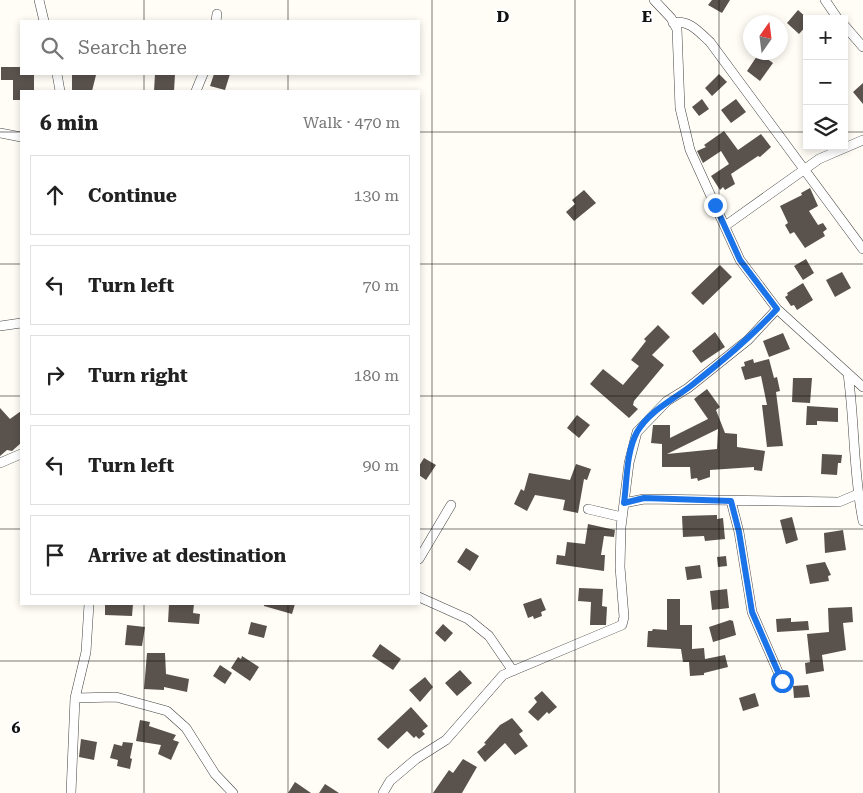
<!DOCTYPE html>
<html lang="en">
<head>
<meta charset="utf-8">
<style>
	:root { --surface:#fff; --page:#f6f6f6; --text:#222; --muted:#767676; --line:#e0e0e0 }
	body { margin:0; font-family:"Roboto Serif",serif; background:var(--page); color:var(--text) }
	.controls { position:absolute; right:15px; top:15px; display:grid; overflow:hidden; border-radius:0px; box-shadow:0 2px 8px #0003 }
	.controls button { width:45px; height:45px; display:grid; place-items:center; padding:0; border:0; border-bottom:1px solid var(--line); background:var(--surface); color:var(--text); font:25px sans-serif }
	.compass { position:absolute; left:743px; top:15px; width:45px; height:45px; border-radius:50%; background:var(--surface); box-shadow:0 2px 8px #0003; rotate:14deg }
	.stop { position:absolute; width:15px; height:15px; margin:-11px; border:4px solid #1a73e8; border-radius:50%; background:#fff }
	.stop.end { background:#1a73e8; border-color:#fff; box-shadow:0 1px 5px #0008 }
	.list { margin:0; padding:0; list-style:none }
	h2 { display:flex; justify-content:space-between; align-items:center; height:65px; margin:0; padding:0 20px; font-size:21px }
	h2 small { font-size:16px; font-weight:400; color:var(--muted) }
	.list li { display:grid; grid-template-columns:32px 1fr auto; gap:15px; align-items:center; box-sizing:border-box; height:80px; margin:0 10px 10px; padding:0 10px; border:1px solid var(--line); border-radius:0px }
	.list b { display:block; font-size:19px; white-space:nowrap }
	.list em { font-size:16px; font-style:normal; color:var(--muted) }
	.icon { flex:none; width:28px; height:28px; fill:none; stroke:currentColor; stroke-width:2; stroke-linecap:round; stroke-linejoin:round }
	.map { position:relative; flex:none; width:863px; height:793px; overflow:hidden }
	.search { position:absolute; background:var(--surface); box-shadow:0 2px 8px #0003; left:20px; top:20px; width:400px; height:55px; display:flex; align-items:center; gap:12px; box-sizing:border-box; padding:0 18px; border-radius:0px; color:var(--muted); font-size:19px }
	.panel { position:absolute; background:var(--surface); box-shadow:0 2px 8px #0003; left:20px; top:90px; width:400px; height:515px; border-radius:0px }
	.map>svg:first-child { display:block }
</style>
</head>
<body>
<div class="map">
<svg width="863" height="793" viewBox="0 0 863 793">
	<rect width="100%" height="100%" fill="#fffdf5"/>
	<path fill="#5a524d" fill-rule="evenodd" d="M712 0H730L722 13 708 5Z
		M798 10 807 18V25L799 34 787 23Z
		M759 53 773 63 760 81 747 71Z
		M1 67H21V74H34V91H21V100H13V80H1Z
		M72 74 96 75 92 91 72 90Z
		M155 74H175L174 91H154Z
		M214 74H230L225 90 210 86Z
		M719 74 727 82 712 96 705 88Z
		M863 83V104L853 92Z
		M702 99 709 109 699 116 692 107Z
		M736 99 746 112 731 123 721 110Z
		M724 131 738 150 761 134 771 147 760 157 758 156 731 174 735 184 725 190 723 187 720 190 711 176 729 164 721 151 703 163 697 151 706 147 704 145Z
		M810 188 818 206 809 211 818 225 823 223 827 229 823 232 825 236 805 248 794 232 790 234 785 225 788 223 780 206 802 195 801 193Z
		M584 190 596 203 574 221 566 212 575 204 572 200Z
		M806 259 814 273 803 280 794 266Z
		M720 265 732 277 703 305 691 293Z
		M842 272 851 288 835 297 826 280Z
		M803 283 813 300 797 310 794 305 791 306 785 297 788 295 787 293Z
		M658 325 670 337 652 355 664 365 634 401 633 405 638 409 629 418 590 384 603 369 623 385 639 366 631 360 646 341 644 339Z
		M715 332 725 347 701 363 692 351Z
		M783 333 790 349 769 357 763 341Z
		M753 359 754 363 769 359 774 378 777 377 780 391 776 392 783 446 767 447 762 405H767L761 376 745 380 741 367 745 366 744 362Z
		M793 378H812L810 403 792 402Z
		M707 389 720 407 716 410 725 433 737 434V447L765 451 762 471 754 470V467L710 470V477L698 481 697 478 691 479 690 467H662V444L651 443 653 425H670V438L708 419 694 399ZM718 429 717 449 667 454Z
		M807 406 838 408V422L817 421V425H806Z
		M0 408 10 419 21 411V443L12 451 7 450 0 456Z
		M577 415 590 425 579 438 567 428Z
		M822 454 842 455 841 463H838L837 475 821 474Z
		M424 458 436 465 426 480 419 475V466Z
		M576 464 591 469 587 480 584 479 578 513 563 510 565 500 535 495 527 511 514 504 521 489 524 491 529 473 570 480Z
		M717 515V519L723 518 725 539 705 541 704 536 683 537 682 516Z
		M792 517 798 540 786 544 780 520Z
		M588 524 615 530 614 537 604 536 601 555H605L604 571 556 564 557 555 565 556 567 542 585 544Z
		M843 530 846 550 825 553 824 533Z
		M466 548 479 556 470 571 457 562Z
		M726 556 727 566 718 567 717 557Z
		M825 562 831 575 828 576 829 581 810 584 806 565Z
		M700 565 702 578 687 580 685 567Z
		M579 588 603 589 602 606 607 607 606 625H590L591 602 578 601Z
		M727 589 729 608 712 610 710 591Z
		M541 598 546 610 541 612 542 616 534 619 533 616 528 618 523 604Z
		M667 599H680V625H692V649L704 648 705 659 725 655 728 667 704 673V675L690 676 689 662H683L681 649 647 647 648 631H652L653 629 667 630Z
		M105 604H133L132 616 105 615Z
		M169 604H194L193 613 200 614 199 624 168 622Z
		M264 604H295L292 614 264 606Z
		M852 607 853 622 843 623 846 650 822 655 824 671 806 674 805 663 810 662 807 634 829 632 828 608Z
		M791 618V622L808 621 809 630 777 632 776 619Z
		M730 620 733 621 736 635 713 642 709 627Z
		M251 622 267 626 264 638 248 634Z
		M443 624 453 633 445 642 435 633Z
		M127 625 145 627 142 646 125 645Z
		M380 644 401 659 393 670 372 656Z
		M147 653H165L166 674 189 679 187 692 164 687V690L144 689Z
		M242 656 259 667 250 681 231 668 238 657 241 659Z
		M220 665 232 673 225 684 213 676Z
		M460 670 472 683 457 696 445 683Z
		M425 677 433 687 420 702 409 690Z
		M808 685 810 697 794 698 793 686Z
		M542 691 557 707 549 714 547 712 538 721 528 712 537 702 534 698Z
		M755 693 759 706 743 711 739 698Z
		M411 707 428 726 422 731 425 734 419 739 416 736 414 738 407 731 388 749 377 739Z
		M512 718 523 731 519 734 528 746 515 755 505 743 485 762 477 752 486 744 484 743 500 725Z
		M140 720 150 722 149 726 176 735 173 740 179 742 171 760 158 754 161 745 136 741Z
		M81 739 97 742 94 760 79 757Z
		M123 742 133 743 130 758 132 759 130 769 117 766 118 760 110 758 114 744 122 746Z
		M463 759 477 767 462 793H433L449 770 453 773Z
		M295 782 311 793H288Z
		M325 784 339 793H319Z"/>
	<g fill="none" stroke-linecap="round" stroke-linejoin="round">
		<defs>
			<path id="minor" d="M39 0 44 21
				M654 0 671 18 677 29 680 108 690 150 740 260 777 309 863 387
				M825 0 838 19
				M216 21 217 14
				M673 23C689 19 699 32 710 42L863 249
				M844 25 863 47
				M57 74 60 91
				M196 91 203 74
				M0 133 21 137
				M725 226 819 159 863 140
				M0 326 21 323
				M848 374C855 423 853 473 863 521
				M0 463 21 454
				M731 501 739 532 752 612 782 681
				M624 503 644 499 839 502 858 494
				M588 509 622 517
				M419 559 451 505
				M419 597 468 619 489 636 513 671
				M75 698 116 697 167 711 186 728 215 774 233 793
				M71 793 75 698 86 652 89 604
				M383 793 390 781 416 759 446 740 503 675 622 625 624 617 620 567 621 527 629 463 637 432 667 401 688 388 748 340 777 309"/>
		</defs>
		<use href="#minor" stroke="#444" stroke-width="10"/>
		<use href="#minor" stroke="#fff" stroke-width="9"/>
	</g>
	<g fill="none" stroke-linecap="round" stroke-linejoin="round">
		<path stroke="#1a73e8" stroke-width="6" d="M715 205 740 260 777 309C750 338 722 361 692 385 673 400 650 410 637 432 626 452 627 482 624 503L644 498 731 501 739 532 752 612 782 681"/>
	</g>
	<path fill="none" stroke="#111" stroke-width="1" stroke-opacity="0.55" d="M144 0V21M288 0V21M432 0V793M575 0V793M719 0V793M144 74V91M288 74V91M0 132H21M419 132H807M844 132H863M0 264H21M419 264H863M0 396H21M419 396H863M0 529H21M419 529H863M144 604V793M288 604V793M0 661H863"/>
	<g font-size="16" text-anchor="middle" font-weight="bold" fill="#111" stroke="#fff" stroke-width="5" stroke-linejoin="round" paint-order="stroke">
		<text x="503" y="22">D</text>
		<text x="647" y="22">E</text>
		<text x="16" y="733">6</text>
	</g>
</svg>
<div class="controls">
<button>+</button>
<button>−</button>
<button><svg class="icon" aria-label="layers" viewBox="0 0 24 24"><path d="M12 4l9 5-9 5-9-5zM3 14l9 5 9-5"/></svg></button>
</div>
<svg class="compass" viewBox="-18 -18 36 36"><path d="M0-13l5 13h-10z" fill="#e53935"/><path d="M0 13l5-13h-10z" fill="#767676"/></svg>
<div class="stop" style="left:782px;top:681px"></div>
<div class="stop end" style="left:715px;top:205px"></div>
<div class="search"><svg class="icon" aria-label="search" viewBox="0 0 24 24"><circle cx="10" cy="10" r="6"/><path d="M15 15l6 6"/></svg>Search here</div>
<section class="panel">
<h2>6 min<small>Walk · 470 m</small></h2>
<ul class="list">
<li><svg class="icon" aria-label="ahead" viewBox="0 0 24 24"><path d="M12 20V5M6 11l6-6 6 6"/></svg><div><b>Continue</b></div><em>130 m</em></li>
<li><svg class="icon" aria-label="left" viewBox="0 0 24 24"><path d="M17 20v-9H6M10 6l-5 5 5 5"/></svg><div><b>Turn left</b></div><em>70 m</em></li>
<li><svg class="icon" aria-label="right" viewBox="0 0 24 24"><path d="M7 20v-9h11M14 6l5 5-5 5"/></svg><div><b>Turn right</b></div><em>180 m</em></li>
<li><svg class="icon" aria-label="left" viewBox="0 0 24 24"><path d="M17 20v-9H6M10 6l-5 5 5 5"/></svg><div><b>Turn left</b></div><em>90 m</em></li>
<li><svg class="icon" aria-label="arrive" viewBox="0 0 24 24"><path d="M6 21V4h12l-3 4 3 4H6"/></svg><div><b>Arrive at destination</b></div></li>
</ul>
</section>
</div>
</body>
</html>
